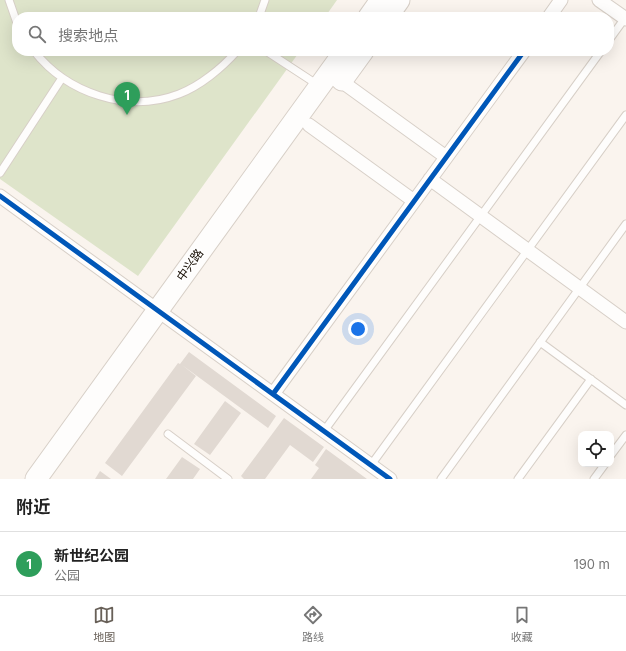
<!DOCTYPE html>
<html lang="zh">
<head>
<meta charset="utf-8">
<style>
	:root { --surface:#fff; --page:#f2f2f2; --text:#222; --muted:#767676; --line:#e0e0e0; --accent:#686058 }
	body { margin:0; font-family:Inter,"Noto Sans SC",sans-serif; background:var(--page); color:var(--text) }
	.controls { position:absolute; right:12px; bottom:12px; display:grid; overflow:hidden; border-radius:8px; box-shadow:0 4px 16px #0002 }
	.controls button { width:36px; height:36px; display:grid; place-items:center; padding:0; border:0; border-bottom:1px solid var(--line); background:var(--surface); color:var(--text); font:20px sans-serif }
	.you { position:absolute; left:358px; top:329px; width:14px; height:14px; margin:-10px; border:3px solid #fff; border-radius:50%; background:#1a73e8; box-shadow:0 0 0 6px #1a73e833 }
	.badge { display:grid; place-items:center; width:26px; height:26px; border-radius:50%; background:var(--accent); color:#fff; font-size:13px; font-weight:700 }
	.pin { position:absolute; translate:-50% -33px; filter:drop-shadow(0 1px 2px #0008) }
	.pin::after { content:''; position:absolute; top:21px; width:14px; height:12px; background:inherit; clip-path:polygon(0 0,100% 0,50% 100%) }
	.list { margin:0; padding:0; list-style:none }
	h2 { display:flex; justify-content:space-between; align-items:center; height:52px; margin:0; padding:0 16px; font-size:17px }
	h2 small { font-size:13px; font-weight:400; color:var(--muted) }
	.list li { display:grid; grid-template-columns:26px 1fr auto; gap:12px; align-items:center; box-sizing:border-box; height:64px; padding:0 16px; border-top:1px solid var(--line) }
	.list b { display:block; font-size:15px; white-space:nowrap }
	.list p { margin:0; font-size:13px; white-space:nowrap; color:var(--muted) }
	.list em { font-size:13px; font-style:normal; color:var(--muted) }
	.icon { flex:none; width:22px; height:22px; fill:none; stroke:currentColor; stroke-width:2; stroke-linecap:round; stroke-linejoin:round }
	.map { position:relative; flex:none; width:626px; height:479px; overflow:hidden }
	.search { position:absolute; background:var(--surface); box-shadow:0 4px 16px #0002; left:12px; right:12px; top:12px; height:44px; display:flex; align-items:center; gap:10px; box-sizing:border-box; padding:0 14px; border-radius:16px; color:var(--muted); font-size:15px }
	.sheet { height:116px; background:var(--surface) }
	nav { display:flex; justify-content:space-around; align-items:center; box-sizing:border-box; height:56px; border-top:1px solid var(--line); background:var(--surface); font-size:11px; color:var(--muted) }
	nav a { display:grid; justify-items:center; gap:2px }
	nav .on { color:var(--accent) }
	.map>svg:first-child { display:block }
</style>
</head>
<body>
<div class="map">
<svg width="626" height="479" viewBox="0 0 626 479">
	<rect width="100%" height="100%" fill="#faf4ee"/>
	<path fill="#dee4ca" d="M0 0H337L325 17H17V51H300L138 276 0 179Z"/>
	<path fill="#e1d9d2" d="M189 352 276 416 268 428 182 365 196 376 122 476 105 463 178 363 180 364Z
		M225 401 241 413 210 455 194 444Z
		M284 418 324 447 313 462 290 445 265 479H244L241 476Z
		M326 449 367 479H311L319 468 315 465Z
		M182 457 200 469 193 479H166Z
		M100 471 111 479H95Z"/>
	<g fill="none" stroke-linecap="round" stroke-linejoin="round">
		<defs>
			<path id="service" d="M9 0 17 23
				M259 17 265 0
				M609 40 625 18
				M34 51C67 93 127 114 179 94 200 86 222 68 237 51
				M266 51 318 85
				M0 173 62 78
				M540 342 626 405
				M324 431 601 51
				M168 434 228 479
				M611 455 626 435
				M371 465 626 115
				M441 479 626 224
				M518 479 591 379
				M594 479 605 464"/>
			<path id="minor" d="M599 0 626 19
				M549 17 561 0
				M341 81 446 157
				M309 125 414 201
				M430 179 626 322
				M0 196 390 479
				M273 394 524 51"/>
			<path id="primary" d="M369 17 381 0
				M387 17 399 0
				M342 80 363 51
				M36 479 345 51"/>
		</defs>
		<use href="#service" stroke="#d7cfc7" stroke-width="9"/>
		<use href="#minor" stroke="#d7cfc7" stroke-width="15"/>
		<use href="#primary" stroke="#d7cfc7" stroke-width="23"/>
		<use href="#service" stroke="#fefdfc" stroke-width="7"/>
		<use href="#minor" stroke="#fefdfc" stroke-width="13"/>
		<use href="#primary" stroke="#fefdfc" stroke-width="21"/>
		<defs>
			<path id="cycleway" d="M0 196 390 479
				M273 394 524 51"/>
		</defs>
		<use href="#cycleway" stroke="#fff" stroke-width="8"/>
		<use href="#cycleway" stroke="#0057b8" stroke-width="5"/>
	</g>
	<g text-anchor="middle" stroke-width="3" stroke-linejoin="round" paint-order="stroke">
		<g font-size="12" fill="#1a1107" stroke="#fff">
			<text transform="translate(190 265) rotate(-54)" y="4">中兴路</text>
		</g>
	</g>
</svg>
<div class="controls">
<button><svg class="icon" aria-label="locate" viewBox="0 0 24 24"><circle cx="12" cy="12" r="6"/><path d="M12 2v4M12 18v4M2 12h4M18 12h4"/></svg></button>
</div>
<div class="you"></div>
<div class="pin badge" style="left:127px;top:115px;background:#2e9e5b">1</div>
<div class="search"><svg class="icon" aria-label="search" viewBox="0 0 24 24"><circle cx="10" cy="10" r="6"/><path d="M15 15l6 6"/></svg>搜索地点</div>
</div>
<section class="sheet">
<h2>附近<small></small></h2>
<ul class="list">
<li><span class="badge" style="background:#2e9e5b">1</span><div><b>新世纪公园</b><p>公园</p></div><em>190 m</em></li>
</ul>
</section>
<nav>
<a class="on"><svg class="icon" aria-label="map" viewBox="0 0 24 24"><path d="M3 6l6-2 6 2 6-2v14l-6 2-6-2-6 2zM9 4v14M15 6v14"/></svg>地图</a>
<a><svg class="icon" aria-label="directions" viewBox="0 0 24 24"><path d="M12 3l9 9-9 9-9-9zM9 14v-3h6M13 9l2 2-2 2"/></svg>路线</a>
<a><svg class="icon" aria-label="saved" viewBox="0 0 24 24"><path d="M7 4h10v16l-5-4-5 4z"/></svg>收藏</a>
</nav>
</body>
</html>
